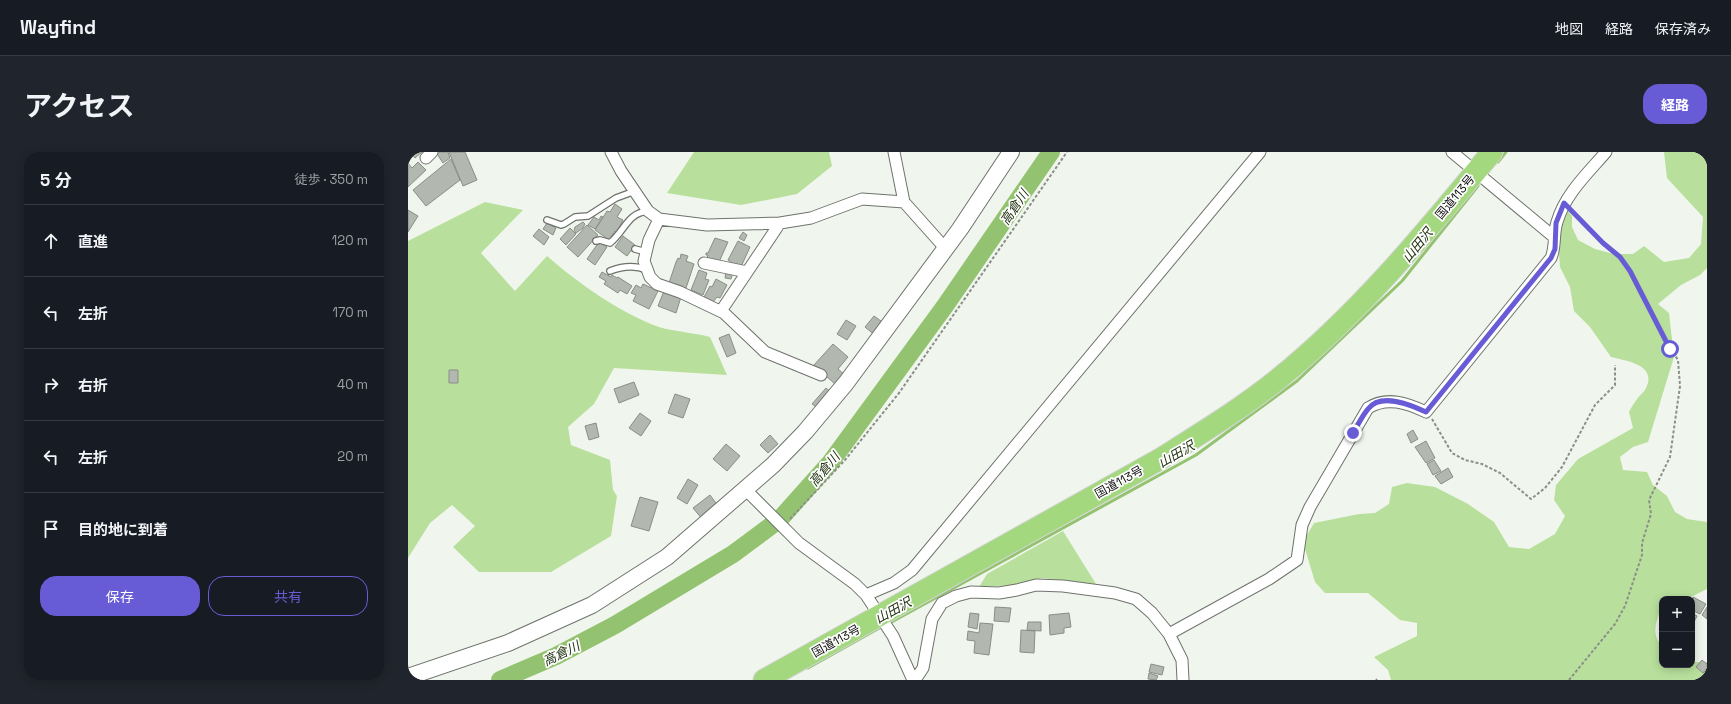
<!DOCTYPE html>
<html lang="ja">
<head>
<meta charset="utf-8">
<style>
	:root { --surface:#171b24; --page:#20242c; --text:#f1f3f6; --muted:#9ea1a6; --line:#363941; --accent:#685cd6 }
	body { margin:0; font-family:"Space Grotesk","Noto Sans JP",sans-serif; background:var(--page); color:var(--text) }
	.controls { position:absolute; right:12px; bottom:12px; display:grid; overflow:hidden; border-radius:8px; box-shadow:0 2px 10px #0003 }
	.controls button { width:36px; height:36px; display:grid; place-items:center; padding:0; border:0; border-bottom:1px solid var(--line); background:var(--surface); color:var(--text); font:20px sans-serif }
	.stop { position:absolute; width:12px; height:12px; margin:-9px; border:3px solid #685cd6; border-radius:50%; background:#fff }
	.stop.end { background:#685cd6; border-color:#fff; box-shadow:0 1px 4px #0008 }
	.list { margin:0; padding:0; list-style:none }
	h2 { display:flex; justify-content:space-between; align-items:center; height:52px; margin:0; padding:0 16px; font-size:17px }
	h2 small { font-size:13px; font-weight:400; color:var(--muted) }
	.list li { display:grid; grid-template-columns:26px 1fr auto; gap:12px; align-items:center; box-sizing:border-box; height:72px; padding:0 16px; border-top:1px solid var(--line) }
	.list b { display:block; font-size:15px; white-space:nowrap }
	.list em { font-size:13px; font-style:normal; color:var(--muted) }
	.actions { display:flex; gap:8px; padding:12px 16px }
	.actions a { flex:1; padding:9px 0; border:1px solid var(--accent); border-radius:16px; text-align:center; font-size:14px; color:var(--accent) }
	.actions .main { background:var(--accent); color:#fff }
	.icon { flex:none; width:22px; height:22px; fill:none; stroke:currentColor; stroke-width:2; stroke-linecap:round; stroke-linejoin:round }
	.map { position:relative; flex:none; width:1299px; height:528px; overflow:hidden; border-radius:16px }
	header { display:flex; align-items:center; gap:24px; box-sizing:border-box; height:56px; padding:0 20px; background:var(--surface); border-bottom:1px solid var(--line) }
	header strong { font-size:19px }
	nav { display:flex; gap:22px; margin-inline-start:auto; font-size:14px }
	.intro { display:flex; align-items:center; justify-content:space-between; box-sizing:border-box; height:96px; padding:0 24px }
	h1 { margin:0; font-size:28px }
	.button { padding:10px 18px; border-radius:16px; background:var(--accent); color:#fff; font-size:14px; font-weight:700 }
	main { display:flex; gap:24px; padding:0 24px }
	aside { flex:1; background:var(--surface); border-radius:16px; box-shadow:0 2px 10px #0003 }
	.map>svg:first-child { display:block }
</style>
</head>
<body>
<header>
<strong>Wayfind</strong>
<nav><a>地図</a><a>経路</a><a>保存済み</a></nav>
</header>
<div class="intro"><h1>アクセス</h1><a class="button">経路</a></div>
<main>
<aside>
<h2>5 分<small>徒歩 · 350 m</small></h2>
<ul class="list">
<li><svg class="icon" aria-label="ahead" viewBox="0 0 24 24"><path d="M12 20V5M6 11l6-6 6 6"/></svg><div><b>直進</b></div><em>120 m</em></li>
<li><svg class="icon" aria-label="left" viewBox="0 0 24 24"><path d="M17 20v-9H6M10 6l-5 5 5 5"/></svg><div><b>左折</b></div><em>170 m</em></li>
<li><svg class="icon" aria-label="right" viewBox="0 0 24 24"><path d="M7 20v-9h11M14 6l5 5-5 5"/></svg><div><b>右折</b></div><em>40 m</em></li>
<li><svg class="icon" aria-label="left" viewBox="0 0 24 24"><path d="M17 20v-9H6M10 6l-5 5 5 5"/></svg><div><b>左折</b></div><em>20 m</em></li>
<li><svg class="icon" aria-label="arrive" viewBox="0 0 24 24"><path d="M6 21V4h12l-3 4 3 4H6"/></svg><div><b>目的地に到着</b></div></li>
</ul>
<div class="actions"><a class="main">保存</a><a>共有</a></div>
</aside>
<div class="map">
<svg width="1299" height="528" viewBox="0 0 1299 528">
	<rect width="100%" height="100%" fill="#f0f6ed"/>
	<path fill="#b8e09c" d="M286 0H421L424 14 389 42 333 53 259 41Z
		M1256 0H1299V116L1292 123 1273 133 1250 152 1261 161 1266 205 1240 290 1225 295 1212 305 1215 318 1239 320 1245 333 1259 344 1267 360 1279 367 1299 370V437L1279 447H1254V458L1252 459C1247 473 1244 483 1254 494V513H1284V510H1299V528H983L980 518 966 505 1009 484V471L992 468 960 441H917L907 430 895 390 906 371 951 362 967 361 981 352 984 335 999 331 1027 335 1060 352 1086 370 1101 395 1121 397 1147 382 1157 364 1146 348 1148 333 1170 307 1225 276 1221 260C1223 256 1226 251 1229 247 1231 244 1235 241 1237 238 1251 213 1219 209 1203 205L1182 175 1166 159 1162 135 1152 115 1150 88 1158 56 1164 64V75L1170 88 1187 97 1206 102H1225L1236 94 1256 110 1281 106 1293 92 1295 65 1259 26Z
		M77 50 115 58 73 101 107 139 139 104C170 131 212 161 251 175 264 179 287 181 302 185L319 223 206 216 186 252 160 275 163 293 202 308 205 338 209 344 203 384 143 420H71L45 395 67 374 44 353 22 371 0 406V89Z
		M655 379 688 432 634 426 607 433 571 435 579 422Z"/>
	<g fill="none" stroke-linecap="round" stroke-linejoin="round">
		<path stroke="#93c270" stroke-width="3" d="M1090 10 1098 0
			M480 472 788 303 889 229 994 129 1070 34
			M400 516 475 474"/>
		<path stroke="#93c270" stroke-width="18" d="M92 528 148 504 207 473 325 402 372 367 422 311 537 154 643 0"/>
	</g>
	<path fill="#b2b7af" stroke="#898e86" d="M2 0H14L7 6Z
		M32 0H40L42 6 35 11 29 2Z
		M41 0H57L69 28 55 34Z
		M43 7 52 28 18 54 5 38Z
		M10 10 18 18 0 35V11L4 16Z
		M207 52 214 57 209 65 215 68 209 80 207 79 201 88 187 78 199 59 202 60Z
		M0 58 10 64 0 80Z
		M193 64 195 65 187 77 180 73 186 65 191 68Z
		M175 70 177 72 175 76 168 81 166 78 167 75Z
		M139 71 148 76 145 83 135 77Z
		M179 73 190 83 170 105 159 95Z
		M162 76 168 82 158 93 152 87Z
		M131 77 141 85 136 93 125 84Z
		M335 80 339 83 336 89 331 86Z
		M215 84 227 93 219 104 207 95Z
		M307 86 320 90 311 110 299 106 300 103H298V101H300Z
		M330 89 342 95 332 117 321 111 322 109 320 108Z
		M191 90 199 95 187 113 179 107Z
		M273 102 280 104 278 109 286 112 278 136 261 131 268 110 270 106 272 107Z
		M291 118 299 121 297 127 301 128 295 143 283 138Z
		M318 119 325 120 323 127 317 126Z
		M194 120 203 125 204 123 209 126 210 125 224 134 219 142 212 138 210 141 196 132 198 129 191 125Z
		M308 127 319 133 312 146 309 145 305 150 296 145 302 134 304 135Z
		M235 132 250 139 241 157 225 149 228 143 223 141 228 133 233 136Z
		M256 139 273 145 268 161 250 154Z
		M466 164 477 172 468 184 457 175Z
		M438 168 448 174 439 188 429 182Z
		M321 182 328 201 319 205 311 186Z
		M425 192 440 205 430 217 437 223 428 233 406 213Z
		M41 218H50V231H41Z
		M226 230 231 243 211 251 206 237Z
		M418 236 427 244 414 259 404 252Z
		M267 242 282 247 275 266 260 261Z
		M232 261 243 269 233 284 221 276Z
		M188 271 191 285 181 288 177 274Z
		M1005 278 1010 287 1003 291 999 282Z
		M362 283 370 292 360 301 352 293Z
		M1018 289 1027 306 1018 311 1007 295Z
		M318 292 332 304 319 319 305 307Z
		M1026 308 1033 319 1025 323 1019 312Z
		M1040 316 1045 325 1033 332 1027 324Z
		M280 327 290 333 279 352 269 346Z
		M302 343 311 355 295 368 285 356Z
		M232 345 250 350 241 379 223 374Z
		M1285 445 1298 452 1292 462 1284 458Z
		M587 455 603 456 601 470 586 469Z
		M1299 455V467L1294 463Z
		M562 461 571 462 569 477 560 475Z
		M661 461 663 475 656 476V481L642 483 641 463Z
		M1284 461 1289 464 1284 474Z
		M620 470H633V479L619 478Z
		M572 471 585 472 581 503 566 501 567 489 559 488 560 479 571 481Z
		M613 478 627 479 626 501 612 500Z
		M1294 508 1299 512V516L1295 521 1288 515Z
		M743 512 756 515 754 523 741 520Z
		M741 521 750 524 748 528 740 527Z"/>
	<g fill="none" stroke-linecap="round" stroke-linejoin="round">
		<defs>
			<path id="lane" d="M139 68 153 73 156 72 167 65 180 64 208 46 227 39
				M188 89 192 88 202 91C217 79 219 61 240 59
				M227 97 238 100
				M202 119C215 114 227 113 239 118"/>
			<path id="street" d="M203 0 213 19 240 59 251 67 299 73 372 71 403 66 454 47 496 50
				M486 0 496 50 537 96
				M1044 0 1146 85
				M18 6 24 0
				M251 67 241 88 236 109 242 125 249 132 272 140 316 161 357 200 413 223
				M296 111 339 120
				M313 159 372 71
				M337 337 391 391 447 432 458 443 485 484 505 528
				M458 443 486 431 504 418 852 0
				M761 482 861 427 889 408 894 373 902 355 960 256C979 244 999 251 1018 260L1143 106C1148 94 1145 82 1149 70 1157 42 1180 21 1198 0
				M507 528 515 516 524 467 534 451 548 444 563 440 591 441 609 438 628 433 655 434 707 441 728 447 744 461 761 482 774 508 775 528"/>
			<path id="secondary" d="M0 525 100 491 184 453 259 405 365 313 397 280 438 231 552 77 603 0"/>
			<path id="highway" d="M356 528 754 306C793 281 833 257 869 228 950 163 1018 80 1084 0"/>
		</defs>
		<use href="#lane" stroke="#6e736c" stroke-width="8"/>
		<use href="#street" stroke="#6e736c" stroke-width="13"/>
		<use href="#secondary" stroke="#6e736c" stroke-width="18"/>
		<use href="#highway" stroke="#d3d4d3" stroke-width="23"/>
		<path stroke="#8b8f89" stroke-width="2" stroke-dasharray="3 2" stroke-linecap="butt" d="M1024 267 1044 301 1057 308 1074 312 1092 321 1123 347 1137 336 1154 315 1187 253 1207 233V213
			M382 367 437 308 491 241 659 0
			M968 528 969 527
			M1161 528 1207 472 1217 454 1234 403V391L1243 362 1241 348 1262 305 1272 234 1270 208 1254 183 1222 119 1212 105 1195 91 1164 58"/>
		<use href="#lane" stroke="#fff" stroke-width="5.5"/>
		<use href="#street" stroke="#fff" stroke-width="11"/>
		<use href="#secondary" stroke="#fff" stroke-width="16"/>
		<use href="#highway" stroke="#a4d87e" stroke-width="21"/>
	</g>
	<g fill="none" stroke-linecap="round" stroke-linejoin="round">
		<path stroke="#685cd6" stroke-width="5" d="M945 281C950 273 954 264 960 257 973 240 1003 253 1018 260L1143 106 1147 97 1148 71 1156 51 1195 91 1212 105 1222 119 1262 197"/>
	</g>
	<g text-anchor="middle" stroke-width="3.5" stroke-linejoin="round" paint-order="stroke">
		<g font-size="12" fill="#0c0e0b" stroke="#fff">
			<text transform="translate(1047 45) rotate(-50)" y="4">国道113号</text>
			<text transform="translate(711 330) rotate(-29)" y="4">国道113号</text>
			<text transform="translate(428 489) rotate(-29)" y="4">国道113号</text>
		</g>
		<g font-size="13" font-style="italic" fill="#203211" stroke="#fff">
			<text transform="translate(606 55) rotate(-56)" y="5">高倉川</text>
			<text transform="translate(1009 93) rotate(-51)" y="5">山田沢</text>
			<text transform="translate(768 302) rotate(-30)" y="5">山田沢</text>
			<text transform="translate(416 317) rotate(-50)" y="5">高倉川</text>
			<text transform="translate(485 458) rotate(-29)" y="5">山田沢</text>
			<text transform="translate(153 501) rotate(-26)" y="5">高倉川</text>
		</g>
	</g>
</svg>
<div class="controls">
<button>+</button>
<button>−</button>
</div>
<div class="stop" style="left:1262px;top:197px"></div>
<div class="stop end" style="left:945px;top:281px"></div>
</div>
</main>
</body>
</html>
